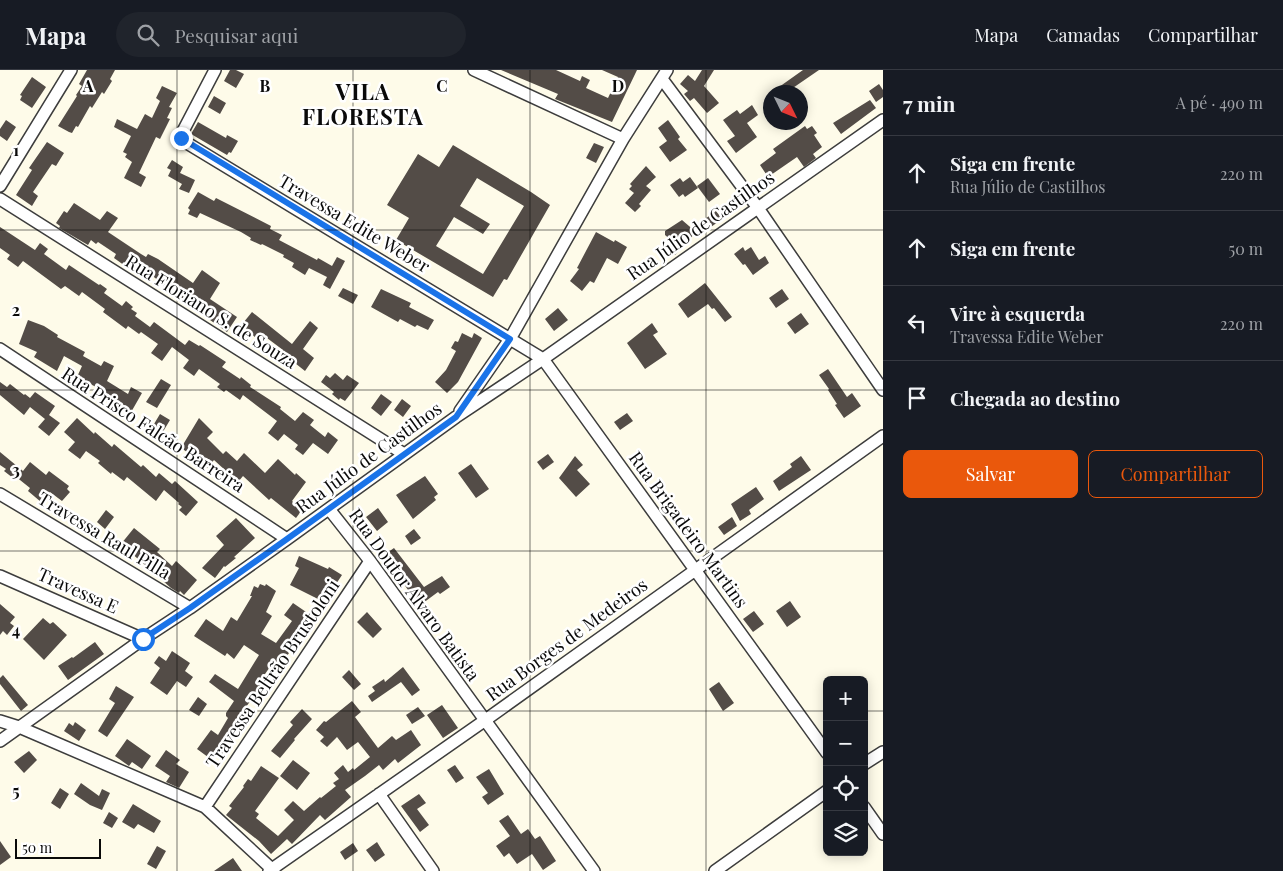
<!DOCTYPE html>
<html lang="pt">
<head>
<meta charset="utf-8">
<style>
	:root { --surface:#171b24; --page:#20242c; --text:#f1f3f6; --muted:#9ea1a6; --line:#363941; --accent:#ea580c }
	body { margin:0; font-family:"Playfair Display",serif; background:var(--page); color:var(--text) }
	.controls { position:absolute; right:15px; bottom:15px; display:grid; overflow:hidden; border-radius:8px; box-shadow:0 2px 12px #0003 }
	.controls button { width:45px; height:45px; display:grid; place-items:center; padding:0; border:0; border-bottom:1px solid var(--line); background:var(--surface); color:var(--text); font:25px sans-serif }
	.compass { position:absolute; left:763px; top:15px; width:45px; height:45px; border-radius:50%; background:var(--surface); box-shadow:0 2px 12px #0003; rotate:133deg }
	.scale { position:absolute; left:15px; bottom:12px; width:86px; box-sizing:border-box; padding-left:5px; border:2px solid #0a0a0a; border-top:0; font-size:14px; line-height:18px; white-space:nowrap; color:#0a0a0a; -webkit-text-stroke:4px #fff; paint-order:stroke }
	.stop { position:absolute; width:15px; height:15px; margin:-11px; border:4px solid #1a73e8; border-radius:50%; background:#fff }
	.stop.end { background:#1a73e8; border-color:#fff; box-shadow:0 1px 5px #0008 }
	.list { margin:0; padding:0; list-style:none }
	h2 { display:flex; justify-content:space-between; align-items:center; height:65px; margin:0; padding:0 20px; font-size:21px }
	h2 small { font-size:16px; font-weight:400; color:var(--muted) }
	.list li { display:grid; grid-template-columns:32px 1fr auto; gap:15px; align-items:center; box-sizing:border-box; height:75px; padding:0 20px; border-top:1px solid var(--line) }
	.list b { display:block; font-size:19px; white-space:nowrap }
	.list p { margin:0; font-size:16px; white-space:nowrap; color:var(--muted) }
	.list em { font-size:16px; font-style:normal; color:var(--muted) }
	.actions { display:flex; gap:10px; padding:15px 20px }
	.actions a { flex:1; padding:11px 0; border:1px solid var(--accent); border-radius:8px; text-align:center; font-size:18px; color:var(--accent) }
	.actions .main { background:var(--accent); color:#fff }
	.icon { flex:none; width:28px; height:28px; fill:none; stroke:currentColor; stroke-width:2; stroke-linecap:round; stroke-linejoin:round }
	.map { position:relative; flex:none; width:883px; height:801px; overflow:hidden }
	header { display:flex; align-items:center; gap:30px; box-sizing:border-box; height:70px; padding:0 25px; background:var(--surface); border-bottom:1px solid var(--line) }
	header strong { font-size:24px }
	nav { display:flex; gap:28px; margin-inline-start:auto; font-size:18px }
	.search { width:350px; height:45px; background:var(--page); display:flex; align-items:center; gap:12px; box-sizing:border-box; padding:0 18px; border-radius:28px; color:var(--muted); font-size:19px }
	main { display:flex }
	aside { flex:1; background:var(--surface) }
	.map>svg:first-child { display:block }
</style>
</head>
<body>
<header>
<strong>Mapa</strong>
<div class="search"><svg class="icon" aria-label="search" viewBox="0 0 24 24"><circle cx="10" cy="10" r="6"/><path d="M15 15l6 6"/></svg>Pesquisar aqui</div>
<nav><a>Mapa</a><a>Camadas</a><a>Compartilhar</a></nav>
</header>
<main>
<div class="map">
<svg width="883" height="801" viewBox="0 0 883 801">
	<rect width="100%" height="100%" fill="#fefbe9"/>
	<path fill="#534c47" fill-rule="evenodd" d="M87 0H115L110 9 112 11 104 24 102 22 92 38 90 36 78 57 76 56 72 63 69 62 58 56 77 26 76 25 82 16 79 14Z
		M230 0H236L244 4 236 18 224 11Z
		M501 0H556L580 11 582 6 590 10 586 18 608 28 618 7 602 0H637L612 52 555 29 558 24Z
		M702 0H714L704 16 719 33 707 43 694 28 690 31 684 24 688 21 680 14 688 5 695 11Z
		M803 0H819L787 22H772Z
		M32 7 46 17 32 38 20 30 22 26 20 25Z
		M879 14 883 20V27L876 32 869 21Z
		M162 16 177 23 169 37 172 38 167 48 170 49 160 69 156 67 139 103 146 107 141 117 124 108 132 92 125 87 127 84 123 82 131 66 114 57 117 49 137 59 145 44 152 48 160 31 156 28Z
		M214 26 226 33 220 44 208 37Z
		M870 30 876 38 841 64 833 53Z
		M752 35 758 45 747 53 757 67 736 83 727 71 735 66 723 50 737 40 740 44Z
		M6 50 16 57 7 71 0 66V59Z
		M668 50 680 67 678 69 687 80 670 92 659 77 667 71 658 58Z
		M198 52 226 68 227 65 238 71 231 83 229 82 227 85 191 64Z
		M805 56 807 59 812 56 817 63 814 65 822 77 813 84 816 88 804 97 797 87 768 107 760 95 776 83 773 79Z
		M47 72 64 83 56 96 52 94 33 122 38 126 32 136 16 125 32 100 29 98Z
		M594 73 604 77 596 93 586 88Z
		M453 75 531 122 550 135 507 210 504 209 493 227 396 170 409 148 387 135 418 84 439 97ZM477 108 524 136 483 204 436 176 454 147 483 164 490 154 460 136Z
		M172 90 183 97 180 103 195 110 189 123 179 119 182 114 168 106 171 100 167 98Z
		M646 96 656 107 646 116 651 120 639 134 641 136 635 142 625 133 634 123 629 119 632 116 630 114Z
		M690 107 698 118 685 127 683 124 679 127 670 115 680 108 683 112Z
		M708 108 720 124 709 132 697 116Z
		M198 122 214 131 216 128 271 156 270 159 282 165 279 170 317 190 318 188 332 196 337 187 345 191 330 219 323 215 327 207 309 198 305 205 292 197 294 193 283 187 284 185 262 174 261 175 250 170 251 168 241 162 200 143 197 148 188 144 190 140 188 138Z
		M74 133 100 150 107 141 118 148 108 162 141 184 146 187 148 184 158 189 193 213 202 200 220 213 210 229 237 247 227 262 162 216 163 214 146 201 142 208 114 188 116 184 98 172 96 174 91 170 88 175 59 158 60 156 56 153 64 141 67 143Z
		M716 141 722 149 704 162 698 154Z
		M682 150 696 162 675 185 666 177 671 170 665 165V161Z
		M0 157 35 180 40 173 48 179 44 184 66 200 69 195 99 215 100 214 107 219 104 223 122 236 126 231 133 237 131 239 137 243 135 246 150 257 154 252 185 275 189 270 199 276 200 275 226 292 222 297 240 309 241 307 251 315 250 317 281 337 280 339 295 351 303 342 314 350 310 355 325 367 328 362 338 370 328 384 313 373 303 385 295 379 298 375 284 364 278 371 268 363 277 351 243 325 240 330 226 320 224 322 217 317 220 314 199 299 194 306 183 298 189 290 172 277 162 291 151 283 158 274 141 262 139 264 128 256 126 259 103 242 105 239 82 222 79 226 65 216 61 219 23 191 18 197 7 189 10 185 0 178Z
		M596 162 614 172 615 170 627 177 618 194 607 188 594 213 590 211 582 221 570 211 579 199 577 198Z
		M743 177 745 181 751 177 759 190 765 186 769 193 753 205 745 194 743 195 734 184Z
		M705 213 732 247 725 252 714 238 712 239 708 234 688 248 678 234Z
		M343 218 358 225 353 234 338 226Z
		M381 219 411 233 409 237 434 250 428 260 417 255 415 257 400 249 398 252 371 237Z
		M782 219 789 229 776 238 769 228Z
		M558 238 568 250 554 261 545 249Z
		M252 242 292 274 310 251 318 258 303 279 314 288 305 301 281 282 283 280 267 268 263 273 251 264 249 266 239 258Z
		M801 243 809 254 795 264 787 253Z
		M28 250 44 256 58 265 57 267 85 282 83 286 101 296 104 291 114 296 107 311 128 324 131 317 142 323 130 344 93 324 96 317 77 307 82 296 64 286 57 301 34 287 37 282 19 274Z
		M652 253 658 262 653 265 667 284 645 299 627 273Z
		M462 263 472 268 474 263 482 268 458 312 447 323 435 312 446 300 456 281 451 278 455 271 458 272Z
		M828 299 847 327 852 323 861 336 844 348 835 335 837 334 828 320 829 319 819 305Z
		M335 303 343 310 347 305 359 313 345 331 340 328 339 330 332 324 334 322 321 312 326 305 330 308Z
		M161 309 171 315 157 338 146 332Z
		M0 312 7 317 10 314 24 325 25 324 30 328 35 322 55 336 49 345 60 353 49 366 38 357 45 349 30 337 24 345 0 325Z
		M381 324 392 332 381 346 371 338Z
		M402 329 411 336 403 347 394 340Z
		M627 343 633 351 620 360 614 352Z
		M160 344 170 350 161 365 151 359Z
		M77 348 94 364 95 362 112 377 114 374 141 397 143 395 156 407 159 403 172 414 175 411 198 432 186 446 179 440 182 437 178 434 179 433 164 420 156 431 127 407 124 411 112 402 111 404 98 393 100 391 86 381 80 389 68 380 75 372 64 362Z
		M199 348 213 362 207 368 223 384 226 381 237 391 244 383 265 403 278 389 295 405 296 403 306 412 292 431 302 440 296 448 271 428 269 430 243 406 238 412 214 390 207 398 196 388 181 378Z
		M0 382 23 401 30 392 46 405 49 401 69 416 67 419 70 422 62 431 50 422 41 432 28 421 30 418 15 406 13 408 4 401 6 399 0 395Z
		M548 384 554 392 543 400 537 392Z
		M575 386 583 395 577 400 590 414 576 427 559 408Z
		M801 386 811 400 779 421 773 411 792 397 790 394Z
		M471 394 489 419 476 428 458 403Z
		M425 406 438 424 434 427 436 430 413 449 396 425Z
		M756 417 764 429 749 440 751 444 740 451 731 434Z
		M378 438 388 452 377 461 366 447Z
		M106 440 114 447 105 459 97 452Z
		M732 447 737 456 724 465 718 457Z
		M236 448 255 468 234 487 236 488 225 497 224 496 215 508 202 498 224 475 216 466Z
		M134 458 160 479 157 482 172 496 176 491 197 510 184 525 180 521 179 523 171 518 121 474Z
		M414 459 421 468 411 475 405 466Z
		M394 478 424 517 442 506 450 517 440 524 438 522 419 536 384 485Z
		M299 486 328 499 329 497 342 505 326 529 320 525 318 529 290 515 299 498 295 496Z
		M731 508 739 519 730 525 722 513Z
		M260 514 265 516 266 514 276 521 266 542 272 546 261 564 276 573 292 551 284 545 293 533 309 544 296 562 300 565 288 582 289 583 279 598 272 594 258 614 261 616 241 644 242 646 236 654 240 657 229 674 222 684 219 681 212 690 197 679 211 660 218 665 228 648 226 646V643L234 631 209 612 215 604 238 619 259 585 244 575 234 589 227 583 225 586 194 566 206 549 223 561 231 547 237 551 252 526H250L254 516 258 518Z
		M790 531 801 547 787 557 776 541Z
		M0 534 15 547 10 553 14 556 7 565 3 561 0 565Z
		M754 541 764 554 753 562 743 549Z
		M367 542 382 559 373 568 357 552Z
		M43 548 50 554 53 552 67 565 44 590 23 569Z
		M95 572 104 584 68 610 58 596 72 587 73 588Z
		M172 581 190 593 185 601 193 607 186 617 177 611 167 625 150 613 160 598 154 593 159 586 166 591Z
		M403 597 420 620 412 626 401 612 372 632 368 626 375 621 372 617 384 609 385 612Z
		M349 600 361 614 354 620 342 607Z
		M3 605 28 635 21 641 0 614V608Z
		M719 612 734 633 723 641 709 619Z
		M116 616 134 627 107 667 98 661 115 633 109 629Z
		M198 627 207 634 199 646 189 640Z
		M352 631 361 642 355 647 378 678 392 666 396 670 411 660 421 675 398 693 395 689 383 700 379 695 365 706 345 720 351 727 325 750 320 745 292 774 287 769 271 784 259 771 226 745 232 738 229 736 244 717 243 716 248 709 251 711 261 696 279 708 255 741 259 744 256 748 278 766 294 750 284 740 293 731 304 741 320 727 321 728 336 716 333 713 339 709 334 703 343 695 348 702 353 698 354 700 370 687 358 672 347 680 337 667 327 677 320 671 324 667 316 660 324 651 326 652Z
		M442 635 458 658 443 668 427 645Z
		M418 637 425 646 412 654 406 645Z
		M302 639 312 649 294 669 295 670 280 688 271 681 293 655 290 652Z
		M75 652 86 660 79 671 64 661 69 653 73 656Z
		M127 669 151 686 142 699 132 692 129 696 115 686Z
		M166 680 180 690 176 694 189 702 179 718 166 712 170 706 155 696Z
		M29 681 37 690 24 703 14 692Z
		M293 690 310 703 297 720 280 706Z
		M455 695 464 708 456 713 447 700Z
		M489 699 504 724 488 735 482 727 488 723 476 707Z
		M81 713 99 726 102 719 110 723 102 740 90 735 74 724Z
		M60 718 69 724 60 739 51 733Z
		M419 724 426 733 417 739 429 755 420 762 401 736Z
		M133 734 161 751 154 763 138 754 134 759 122 752Z
		M109 742 118 748 112 758 103 753Z
		M508 745 521 764 528 759 535 769 540 766 556 791 543 800 532 784 517 794 509 783 504 787 496 776 510 766 499 751Z
		M0 771 11 787 0 795Z
		M377 772 385 785 375 792 366 780Z
		M353 773 358 781 345 790 340 782Z
		M157 776 166 781 156 799 147 794Z
		M233 788 242 801H214Z"/>
	<g fill="none" stroke-linecap="round" stroke-linejoin="round">
		<defs>
			<path id="street" d="M215 0 181 65 182 70 543 289 827 683
				M474 0 623 69
				M662 9 758 138 883 320
				M0 116 71 0
				M0 129 404 384
				M0 279 287 469
				M460 341 510 269 623 69 667 0
				M0 424 190 538
				M329 439 370 491 594 801
				M0 506 143 569
				M0 651 19 657 205 737 274 801
				M0 671 143 569 190 538 287 469 456 347 543 289 883 50
				M864 694 883 682
				M379 724 433 801
				M205 737 370 491
				M864 737 883 764
				M269 801 484 651 883 366
				M715 801 827 721"/>
		</defs>
		<use href="#street" stroke="#3d3d3d" stroke-width="14"/>
		<use href="#street" stroke="#fff" stroke-width="11"/>
	</g>
	<g fill="none" stroke-linecap="round" stroke-linejoin="round">
		<path stroke="#1a73e8" stroke-width="6" d="M143 569 190 538 287 469 456 347 510 269 181 68"/>
	</g>
	<path fill="none" stroke="#0a0a0a" stroke-width="1" stroke-opacity="0.55" d="M177 0V801M353 0V801M530 0V801M706 0V801M0 160H883M0 320H883M0 481H883M0 641H827M864 641H883"/>
	<g text-anchor="middle" stroke-width="5" stroke-linejoin="round" paint-order="stroke">
		<g font-size="18" fill="#0a0a0a" stroke="#fff">
			<text transform="translate(354 154) rotate(31)" y="6">Travessa Edite Weber</text>
			<text transform="translate(701 156) rotate(-35)" y="6">Rua Júlio de Castilhos</text>
			<text transform="translate(211 242) rotate(32)" y="6">Rua Floriano S. de Souza</text>
			<text transform="translate(153 360) rotate(33)" y="6">Rua Prisco Falcão Barreira</text>
			<text transform="translate(369 388) rotate(-36)" y="6">Rua Júlio de Castilhos</text>
			<text transform="translate(688 460) rotate(54)" y="6">Rua Brigadeiro Martins</text>
			<text transform="translate(104 466) rotate(31)" y="6">Travessa Raul Pilla</text>
			<text transform="translate(78 521) rotate(24)" y="6">Travessa E</text>
			<text transform="translate(414 525) rotate(54)" y="6">Rua Doutor Alvaro Batista</text>
			<text transform="translate(567 570) rotate(-36)" y="6">Rua Borges de Medeiros</text>
			<text transform="translate(273 604) rotate(-56)" y="6">Travessa Beltrão Brustoloni</text>
		</g>
		<g font-size="22" font-weight="bold" letter-spacing="1" fill="#0a0a0a" stroke="#fff">
			<text x="363" y="30">VILA<tspan x="363" dy="25">FLORESTA</tspan></text>
		</g>
	</g>
	<g font-size="16" text-anchor="middle" font-weight="bold" fill="#0a0a0a" stroke="#fff" stroke-width="5" stroke-linejoin="round" paint-order="stroke">
		<text x="88" y="22">A</text>
		<text x="265" y="22">B</text>
		<text x="442" y="22">C</text>
		<text x="618" y="22">D</text>
		<text x="16" y="86">1</text>
		<text x="16" y="246">2</text>
		<text x="16" y="406">3</text>
		<text x="16" y="566">4</text>
		<text x="16" y="727">5</text>
	</g>
</svg>
<div class="controls">
<button>+</button>
<button>−</button>
<button><svg class="icon" aria-label="locate" viewBox="0 0 24 24"><circle cx="12" cy="12" r="6"/><path d="M12 2v4M12 18v4M2 12h4M18 12h4"/></svg></button>
<button><svg class="icon" aria-label="layers" viewBox="0 0 24 24"><path d="M12 4l9 5-9 5-9-5zM3 14l9 5 9-5"/></svg></button>
</div>
<svg class="compass" viewBox="-18 -18 36 36"><path d="M0-13l5 13h-10z" fill="#e53935"/><path d="M0 13l5-13h-10z" fill="#9ea1a6"/></svg>
<div class="scale">50 m</div>
<div class="stop" style="left:143px;top:569px"></div>
<div class="stop end" style="left:181px;top:68px"></div>
</div>
<aside>
<h2>7 min<small>A pé · 490 m</small></h2>
<ul class="list">
<li><svg class="icon" aria-label="ahead" viewBox="0 0 24 24"><path d="M12 20V5M6 11l6-6 6 6"/></svg><div><b>Siga em frente</b><p>Rua Júlio de Castilhos</p></div><em>220 m</em></li>
<li><svg class="icon" aria-label="ahead" viewBox="0 0 24 24"><path d="M12 20V5M6 11l6-6 6 6"/></svg><div><b>Siga em frente</b></div><em>50 m</em></li>
<li><svg class="icon" aria-label="left" viewBox="0 0 24 24"><path d="M17 20v-9H6M10 6l-5 5 5 5"/></svg><div><b>Vire à esquerda</b><p>Travessa Edite Weber</p></div><em>220 m</em></li>
<li><svg class="icon" aria-label="arrive" viewBox="0 0 24 24"><path d="M6 21V4h12l-3 4 3 4H6"/></svg><div><b>Chegada ao destino</b></div></li>
</ul>
<div class="actions"><a class="main">Salvar</a><a>Compartilhar</a></div>
</aside>
</main>
</body>
</html>
